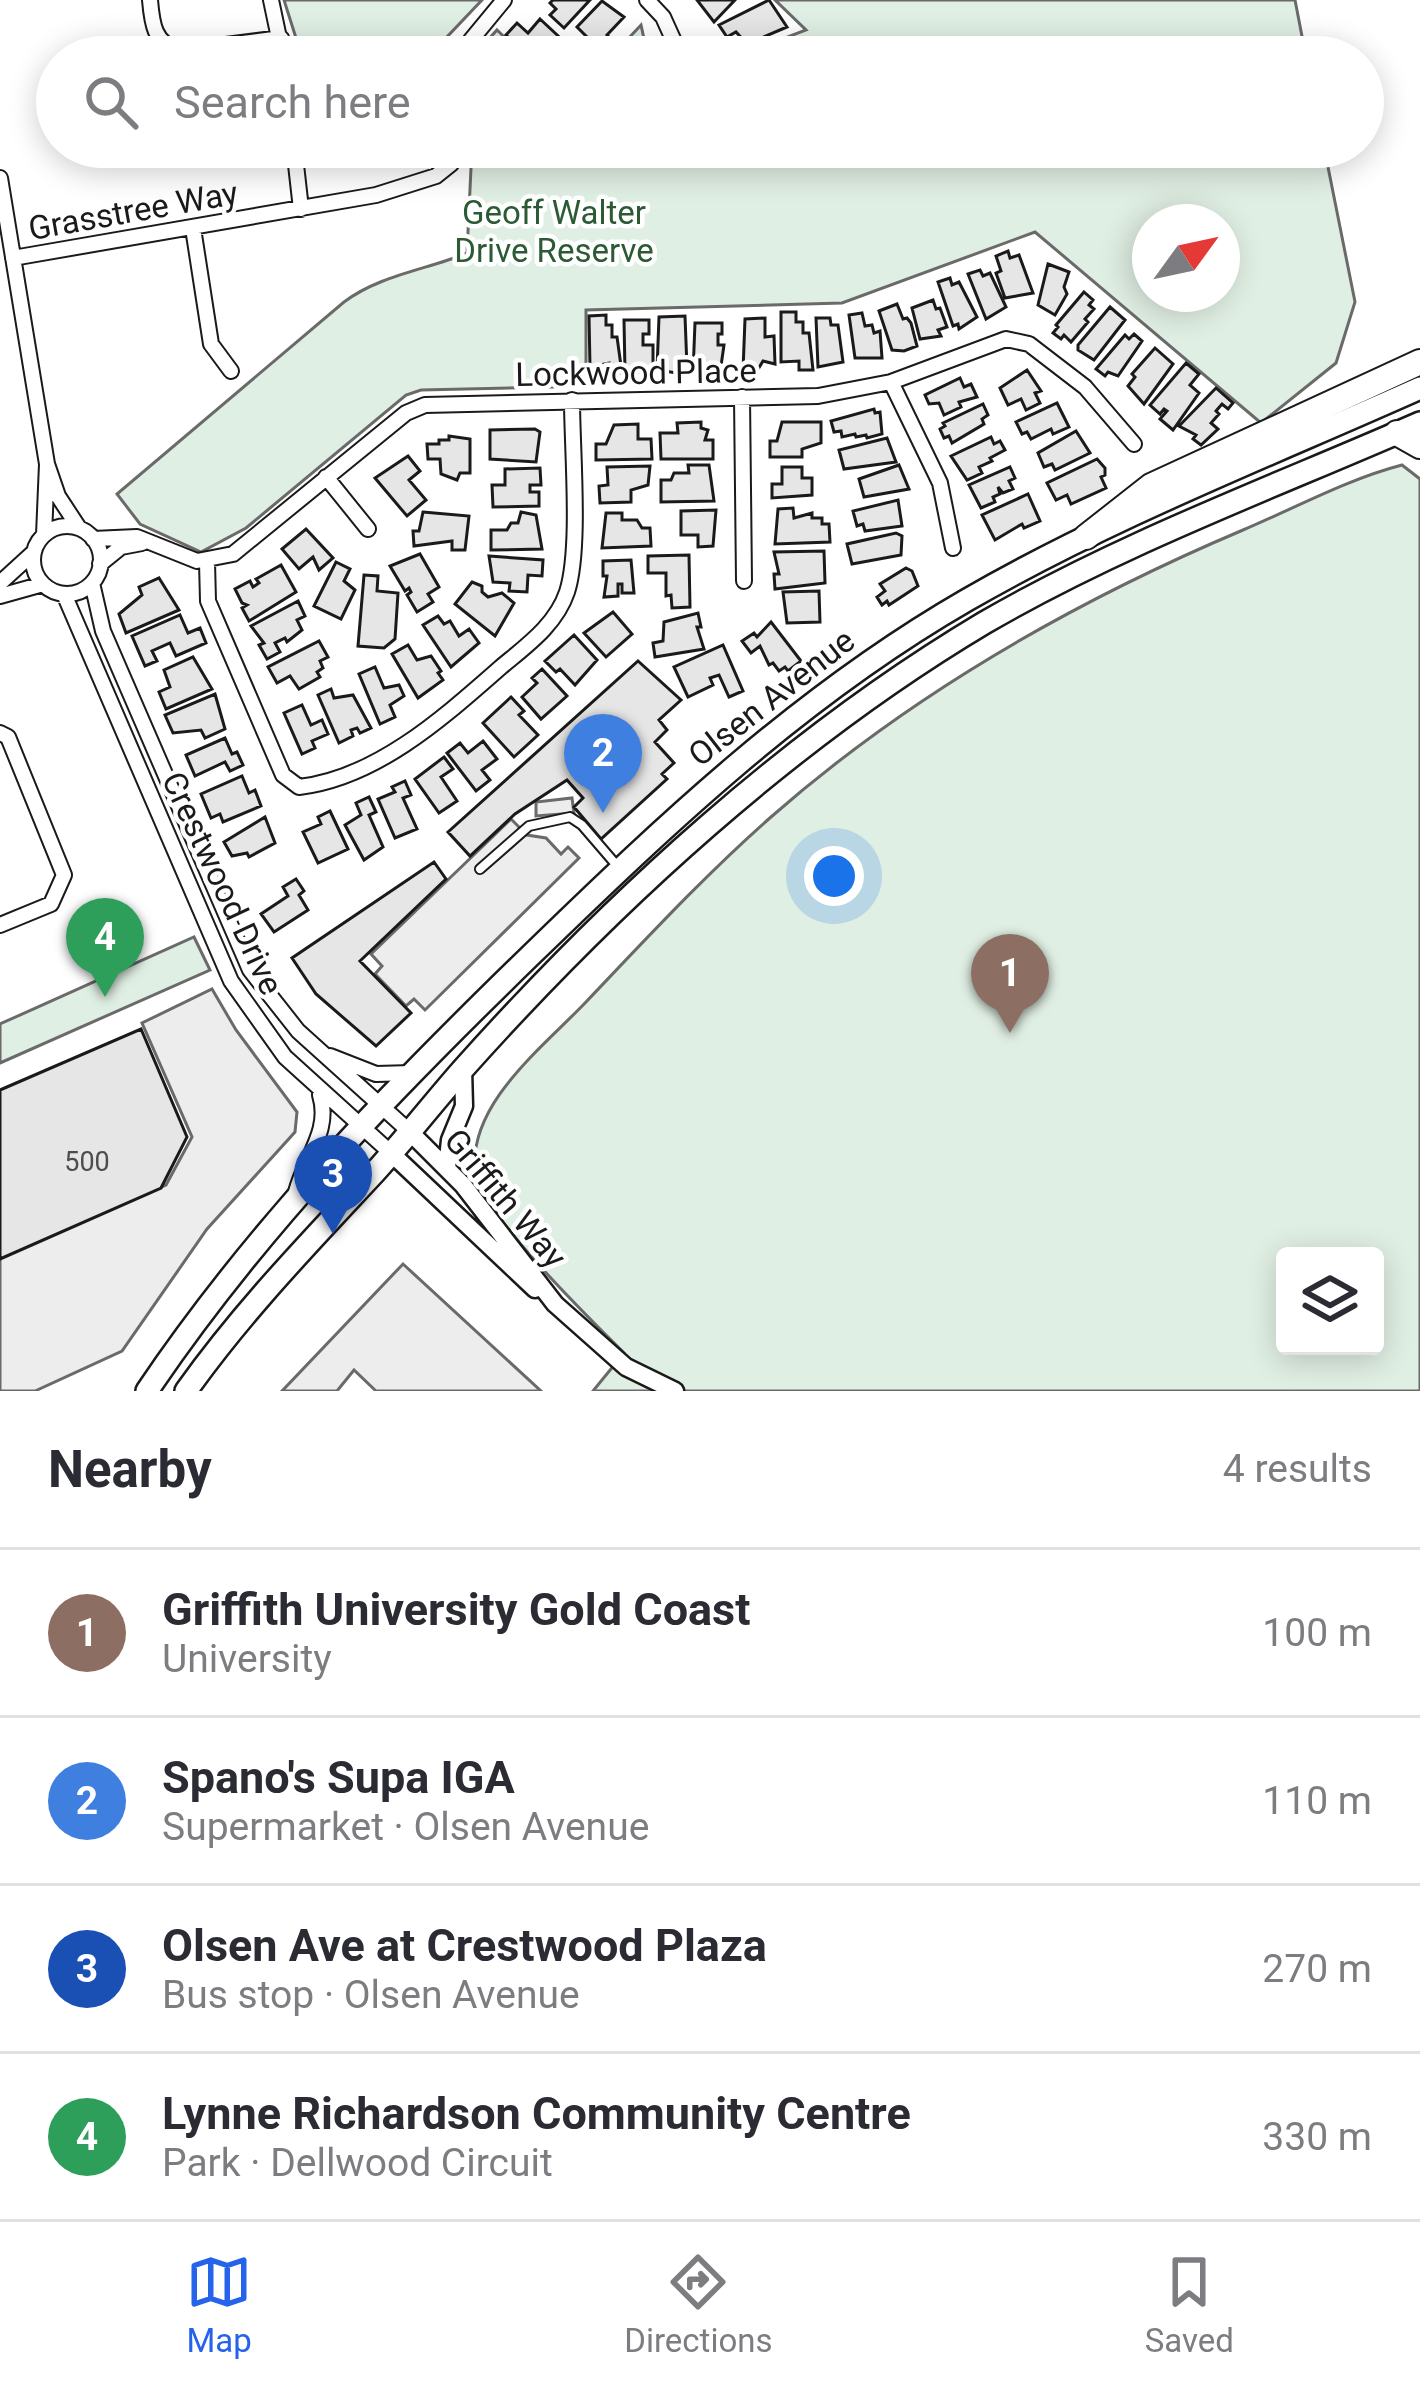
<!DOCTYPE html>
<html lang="en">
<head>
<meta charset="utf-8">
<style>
	:root { --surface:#fff; --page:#f2f2f3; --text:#2b2b33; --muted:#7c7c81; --line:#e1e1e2; --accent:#2563eb }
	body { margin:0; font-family:Roboto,sans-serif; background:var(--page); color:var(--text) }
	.controls { position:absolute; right:36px; bottom:36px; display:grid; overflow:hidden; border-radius:12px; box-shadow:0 6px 30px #0003 }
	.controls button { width:108px; height:108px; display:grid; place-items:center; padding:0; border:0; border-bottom:3px solid var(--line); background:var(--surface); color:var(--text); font:60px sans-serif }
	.compass { position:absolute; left:1132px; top:204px; width:108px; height:108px; border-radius:50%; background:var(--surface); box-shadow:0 6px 30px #0003; rotate:57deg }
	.you { position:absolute; left:834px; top:876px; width:42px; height:42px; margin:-30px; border:9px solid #fff; border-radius:50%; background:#1a73e8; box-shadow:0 0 0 18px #1a73e833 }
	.badge { display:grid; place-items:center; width:78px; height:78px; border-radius:50%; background:var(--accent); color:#fff; font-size:39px; font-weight:700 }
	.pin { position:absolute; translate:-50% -99px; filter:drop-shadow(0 3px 6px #0008) }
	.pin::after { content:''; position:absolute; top:63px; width:42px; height:36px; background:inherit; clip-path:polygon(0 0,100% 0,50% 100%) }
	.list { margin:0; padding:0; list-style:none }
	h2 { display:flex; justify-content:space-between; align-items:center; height:156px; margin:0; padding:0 48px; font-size:51px }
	h2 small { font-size:39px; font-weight:400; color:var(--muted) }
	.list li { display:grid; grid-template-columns:78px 1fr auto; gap:36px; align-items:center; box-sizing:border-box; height:168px; padding:0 48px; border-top:3px solid var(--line) }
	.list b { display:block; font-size:45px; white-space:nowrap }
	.list p { margin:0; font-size:39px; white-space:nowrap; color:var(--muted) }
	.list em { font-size:39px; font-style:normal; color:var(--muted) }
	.icon { flex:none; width:66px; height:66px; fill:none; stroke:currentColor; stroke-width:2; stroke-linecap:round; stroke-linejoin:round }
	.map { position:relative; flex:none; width:1420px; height:1391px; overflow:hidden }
	.search { position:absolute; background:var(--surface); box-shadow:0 6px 30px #0003; left:36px; right:36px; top:36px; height:132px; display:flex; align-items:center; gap:30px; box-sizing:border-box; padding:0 42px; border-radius:66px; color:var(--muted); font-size:45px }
	.sheet { height:828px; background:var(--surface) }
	nav { display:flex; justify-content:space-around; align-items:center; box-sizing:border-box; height:168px; border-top:3px solid var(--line); background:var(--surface); font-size:33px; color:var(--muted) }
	nav a { display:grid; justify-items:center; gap:6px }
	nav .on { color:var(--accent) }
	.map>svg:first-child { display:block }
</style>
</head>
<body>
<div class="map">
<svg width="1420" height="1391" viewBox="0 0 1420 1391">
	<rect width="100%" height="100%" fill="#fff"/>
	<path fill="#e0efe3" stroke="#6a6a6a" stroke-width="3" fill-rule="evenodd" d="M284 0H482L446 38 444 57H302Z
		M775 0H1295L1306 57H735L806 30Z
		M641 25 648 57H611Z
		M497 30 525 57H478L479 50Z
		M472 147H1324L1355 302 1336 363 1261 423 1035 232 842 303 586 310V381L553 387 421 390 406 395 246 528 201 552 140 524 117 494 344 302C380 275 426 270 467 253ZM1150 222H1222V294H1150Z
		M1402 465 1420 479V1391H593L624 1353C592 1321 480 1212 475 1172 468 1104 543 1047 585 1003 645 940 706 874 771 817 911 694 1073 602 1243 530 1295 508 1348 479 1402 465ZM1285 1256H1375V1346H1285Z
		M194 937 210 970 0 1063V1024Z"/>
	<path fill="#ededed" stroke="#6a6a6a" stroke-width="3" d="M572 798 574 813 536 816V802Z
		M511 819 527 835 546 838 561 854 568 847 579 858 425 1010 414 999 406 1006 375 974 382 966 371 954Z
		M212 989 236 1030 297 1112 295 1132 207 1229 122 1351 35 1391H0V1256L166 1185 192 1137 142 1023Z
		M403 1264 541 1391H376L354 1370 337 1391H282Z"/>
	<path fill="#e6e6e6" stroke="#1a1a1a" stroke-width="3" d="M553 0H590L564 28 550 15 556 9 550 3Z
		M697 0H735L714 22Z
		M769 0 787 27 747 44 736 32 727 37 719 25Z
		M602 1 624 17 607 35 612 40 597 56 584 44 589 39 577 27Z
		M540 19 570 47 564 53 541 57 527 44 522 50 506 35 517 23 528 33Z
		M1008 251 1010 258 1019 255 1033 293 1005 298 996 273 1001 271 996 256Z
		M1048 264 1069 272 1064 287 1067 294 1055 315 1038 305Z
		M980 270 983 276 990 273 1006 307 986 319 968 274Z
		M950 278 952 285 959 282 977 317 959 329 958 324 953 326 938 282Z
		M1084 292 1093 300 1089 305 1094 309 1085 319 1088 322 1071 342 1064 335 1061 339 1053 333 1058 327 1056 325Z
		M933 300 936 309 940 308 947 327 938 330 941 336 920 339 912 308Z
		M897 304 903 319 907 318 911 323 917 346 904 351 892 350 879 311Z
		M1110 307 1125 320 1094 360 1078 350V345Z
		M781 312H796V322H803V333H809L813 370H799V361L781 362Z
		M862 313 865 326 872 325 874 333 880 331 882 358H855L849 315Z
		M606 315V325H612V337H617L622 373H609V363L590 367 589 316Z
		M685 316 687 368H677V373L657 370 659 317Z
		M765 318V337L774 336 775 364 763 361 757 371H743L745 319Z
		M816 318H830L831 325H838L843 362 818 367Z
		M624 320H649V334H643V345H653V372H625Z
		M695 323H722V334H718V345H724L721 366H709V373H693Z
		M1134 334 1142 341 1118 376 1108 372 1105 376 1096 369 1125 335 1129 339Z
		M1155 348 1173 364 1144 404 1128 386 1135 377 1132 374Z
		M1186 363 1199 374 1190 385 1199 393 1173 430 1160 419 1167 411 1164 409 1160 414 1150 405Z
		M1027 370 1041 391 1035 393 1040 403 1026 410 1021 399 1008 405 1000 388Z
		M960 378 964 387 971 384 977 397 959 402 961 407 944 415 939 403 929 404 925 395Z
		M1216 388 1233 403 1228 409 1222 404 1216 411 1219 414 1211 423 1218 429 1201 445 1193 439 1196 435 1179 426Z
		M1057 403 1069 427 1053 434 1051 429 1031 439 1027 432 1022 434 1016 422Z
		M983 404 988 415 982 419 984 424 952 443 949 436 944 438 940 429 945 426 943 423Z
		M874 409 875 413 880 412 882 434 867 438 866 435 856 437 855 434 842 437 841 431 834 432 831 421Z
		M701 422V428L708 430 705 440H713V459H661L660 433H678L677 423Z
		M782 422H821V443L802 449V457H770V441H777Z
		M638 424V439H651L652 459 596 460V444H606L614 425Z
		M535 429 540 432 536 462 490 459V430Z
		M1076 431 1090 453 1055 470 1052 464 1044 467 1038 453Z
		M449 436 470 439V473H460L457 480 441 474 440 459H428L427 444H439V440H449Z
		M991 437 994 444 1000 441 1005 450 990 458 992 461 979 467 982 473 967 480 951 456Z
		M887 438 896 462 844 469 839 450Z
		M408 456 420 471 409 480 426 500 407 516 375 478Z
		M1097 459 1105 468V475L1101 477 1106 488 1071 504 1067 495 1056 500 1047 483Z
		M688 465H709L714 501 661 502V480H671L674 473H689Z
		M899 465 909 489 864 497 859 479Z
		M650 466 648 485 631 490V502L600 503 599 486 608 485 607 467Z
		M782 467H802V478H812V495L772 498V484H782Z
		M1010 467 1015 478 1009 481 1013 489 1003 493 998 487 1000 494 993 497 995 502 981 508 969 485Z
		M540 468 541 485H530V492H539V506L493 507 492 485H505V469Z
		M1028 494 1040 521 1024 528 1022 524 995 540 982 515Z
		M898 500 902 526 865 531 863 524 857 526 853 511Z
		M793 508 794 518 812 513V518H822V524H829L830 542 775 544 778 509Z
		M716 510 713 546 698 547V535H681V511Z
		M423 512 469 516 465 550H452V541L414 546 413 531H419Z
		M521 512 536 515 542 549 491 550V530H507L511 523H518Z
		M606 513H622V520H637L642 528H650L651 546 602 548Z
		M306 529 333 558 319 570 313 557 299 569 282 549Z
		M896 533 902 536 901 555 852 564 847 544Z
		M824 551 825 583 775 589 774 574H779L774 552Z
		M420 554 439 587 428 594 433 602 417 612 407 595 411 592 409 588 405 591 390 566Z
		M689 555 690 607 672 608 671 595 666 596V573H648V556Z
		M489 556 543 560 542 576 528 575 527 592 509 591 510 583 493 582Z
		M631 560 634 593H622V584H618V596L604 597 607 576H603V561Z
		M336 562 350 569 344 581 355 590 341 619 314 606Z
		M281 565 296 592 249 621 242 608 247 605 242 603 235 589 250 581 253 587 259 583 256 579Z
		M906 568 912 571 918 586 889 605 887 601 882 605 877 597 885 591 880 584Z
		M364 575 378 576 377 591 398 593 395 639 384 648 358 646Z
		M159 578 179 610 126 633 119 614 142 595 139 587Z
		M472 582 482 586V592L488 597 502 593 514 603 495 636 455 604Z
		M819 591 820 622 787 623 783 592Z
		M298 601 305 616 297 620 302 630 287 642 285 638 275 643 280 652 267 659 259 645 264 643 251 626Z
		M613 612 632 634 606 657 584 633Z
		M698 613 701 627H697L704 649 655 657 653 643 663 641 664 622Z
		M180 615 188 633 200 628 206 643 176 656 170 643 152 651 157 661 145 666 132 636Z
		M438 616 444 624 450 621 459 636 469 629 479 643 451 667 423 625Z
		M771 622 801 661 788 671 785 667 779 671 773 663 769 665 760 646 751 653 742 641 754 633 757 637Z
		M574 635 597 660 575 685 560 669 556 672 545 661Z
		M319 641 328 657 320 661 323 668 317 672 320 677 299 689 290 676 277 683 268 667Z
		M408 645 417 660 431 656 441 671 438 673 443 680 418 698 392 654Z
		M723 645 743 691 729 697 719 675 710 678 713 685 688 697 674 667Z
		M193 657 212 689 166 709 159 692 170 687 164 670Z
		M638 661 681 700 659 720 667 730 655 742 674 763 662 774 667 779 601 839 574 807 583 798 567 780 515 814 470 856 448 832Z
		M375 667 384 688 399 685 404 696 390 705 395 717 380 724 359 674Z
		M542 669 567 696 541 719 522 697 537 683 532 678Z
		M331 689 334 698 353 695 371 728 360 733 357 728 351 730 353 736 339 743 318 695Z
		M215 694 225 729 205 738 201 730 173 733 165 715Z
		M511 697 524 711 519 715 538 735 514 757 483 723Z
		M302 705 311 725 322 720 328 734 312 741 315 748 302 754 284 713Z
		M225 738 232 754 237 752 243 765 230 771 225 762 195 776 186 755Z
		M483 741 497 759 482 770 490 780 476 791 447 753 460 743 468 753Z
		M444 757 453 769 441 777 457 801 439 813 415 779Z
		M242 776 249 793 255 790 261 806 223 822 220 814 211 818 201 794Z
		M405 781 411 795 403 798 417 829 395 838 378 799 395 792 392 787Z
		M369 797 376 812 369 815 383 847 364 860 345 825 361 815 356 803Z
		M330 811 348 849 318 863 303 832 321 824 318 817Z
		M265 817 275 843 249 857 247 853 232 856 224 842Z
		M434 862 446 879 360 961 411 1013 376 1046 316 994 292 958Z
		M296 879 304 891 299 895 308 910 274 932 261 914 288 896 283 887Z
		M141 1029 187 1137 161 1188 0 1259V1090Z"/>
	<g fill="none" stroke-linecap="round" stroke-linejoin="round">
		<defs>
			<path id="service" d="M480 869 529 826 570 817 582 825 619 868"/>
			<path id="minor" d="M150 0C152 24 154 43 179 51L281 38
				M271 0 283 57
				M647 0 663 17 677 48
				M464 57 471 40 504 0
				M294 147 301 209
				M0 178 47 464 58 496 79 528
				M193 228 211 344 231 371
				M13 258 376 195 436 176 451 164 458 147
				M891 382 940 483 953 548
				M742 397 744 581
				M326 477 368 529
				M33 560a34 34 0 1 1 68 0a34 34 0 1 1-68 0Z
				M44 535 47 464
				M93 539 137 537 197 561 233 554 406 413 425 405 818 396 891 382 1006 339 1029 344 1085 387 1134 444
				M207 562 208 601 283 775 299 787C377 778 444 717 501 667 526 646 556 625 567 592 581 549 572 450 572 400
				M100 564 121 547 142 543
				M0 583 34 552
				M92 583 103 631 250 970 298 1031 410 1132
				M64 594 231 981 285 1057 391 1153
				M0 596 43 584
				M0 733 8 737 64 875 51 904 0 925
				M330 1056 376 1074 412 1073
				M296 1192C305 1157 331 1131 320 1095"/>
			<path id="tertiary" d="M410 1132 463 1185 555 1304 626 1367 675 1391
				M391 1153 535 1289
				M447 1168 450 1140 464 1106 463 1069"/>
			<path id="primary" d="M147 1391C256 1229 392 1090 531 955 667 823 802 695 967 600 1111 517 1268 456 1420 388
				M186 1391C243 1311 308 1244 375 1172 406 1138 433 1103 463 1069 613 901 791 738 984 623 1122 543 1274 487 1420 423"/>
			<path id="motorway" d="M1397 433 1420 446
				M1086 537 1151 486 1420 362"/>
		</defs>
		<use href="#service" stroke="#1a1a1a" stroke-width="12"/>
		<use href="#minor" stroke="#1a1a1a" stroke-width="18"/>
		<use href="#tertiary" stroke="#1a1a1a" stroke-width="21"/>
		<use href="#primary" stroke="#1a1a1a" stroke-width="26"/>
		<use href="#motorway" stroke="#1a1a1a" stroke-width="28"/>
		<use href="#service" stroke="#fff" stroke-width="8"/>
		<use href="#minor" stroke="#fff" stroke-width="14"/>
		<use href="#tertiary" stroke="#fff" stroke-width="16"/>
		<use href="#primary" stroke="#fff" stroke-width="21"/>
		<use href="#motorway" stroke="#fff" stroke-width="24"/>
	</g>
	<g text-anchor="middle" stroke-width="9" stroke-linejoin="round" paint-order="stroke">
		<g font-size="27" fill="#4d4d4d">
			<text x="87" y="1171">500</text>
		</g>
		<g font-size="33" fill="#1a1a1a" stroke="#fff">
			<text transform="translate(133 210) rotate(-10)" y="12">Grasstree Way</text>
			<text transform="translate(636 372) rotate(-1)" y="12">Lockwood Place</text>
			<text transform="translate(771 697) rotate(-38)" y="12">Olsen Avenue</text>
			<text transform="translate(223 883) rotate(65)" y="12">Crestwood Drive</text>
			<text transform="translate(506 1198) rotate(50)" y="12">Griffith Way</text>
		</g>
		<g font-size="33" fill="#2b5a34" stroke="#fff">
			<text x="554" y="224">Geoff Walter<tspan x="554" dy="38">Drive Reserve</tspan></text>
		</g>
	</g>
</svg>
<div class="controls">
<button><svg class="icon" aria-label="layers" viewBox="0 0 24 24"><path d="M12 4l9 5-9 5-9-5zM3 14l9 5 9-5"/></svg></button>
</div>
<svg class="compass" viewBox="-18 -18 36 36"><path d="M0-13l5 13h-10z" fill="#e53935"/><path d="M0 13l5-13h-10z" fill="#7c7c81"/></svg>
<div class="you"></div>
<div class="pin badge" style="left:1010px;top:1033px;background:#8d6e63">1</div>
<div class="pin badge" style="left:603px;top:813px;background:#3f7fe0">2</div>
<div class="pin badge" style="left:333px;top:1234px;background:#1a4fb4">3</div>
<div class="pin badge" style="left:105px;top:997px;background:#2e9e5b">4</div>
<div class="search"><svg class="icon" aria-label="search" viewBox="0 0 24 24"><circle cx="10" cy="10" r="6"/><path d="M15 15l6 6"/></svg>Search here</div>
</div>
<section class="sheet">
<h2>Nearby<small>4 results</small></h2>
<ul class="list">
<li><span class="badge" style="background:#8d6e63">1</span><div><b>Griffith University Gold Coast</b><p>University</p></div><em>100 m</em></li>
<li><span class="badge" style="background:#3f7fe0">2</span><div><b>Spano's Supa IGA</b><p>Supermarket · Olsen Avenue</p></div><em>110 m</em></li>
<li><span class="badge" style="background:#1a4fb4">3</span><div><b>Olsen Ave at Crestwood Plaza</b><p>Bus stop · Olsen Avenue</p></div><em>270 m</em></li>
<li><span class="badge" style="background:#2e9e5b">4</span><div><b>Lynne Richardson Community Centre</b><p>Park · Dellwood Circuit</p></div><em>330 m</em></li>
</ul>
</section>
<nav>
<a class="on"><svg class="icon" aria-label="map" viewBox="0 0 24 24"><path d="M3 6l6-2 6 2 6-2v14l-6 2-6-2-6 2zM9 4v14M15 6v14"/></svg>Map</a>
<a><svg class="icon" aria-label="directions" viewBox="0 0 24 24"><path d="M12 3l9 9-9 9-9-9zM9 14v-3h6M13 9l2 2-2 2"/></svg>Directions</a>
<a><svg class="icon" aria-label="saved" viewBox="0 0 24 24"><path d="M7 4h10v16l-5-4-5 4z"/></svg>Saved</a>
</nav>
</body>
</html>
